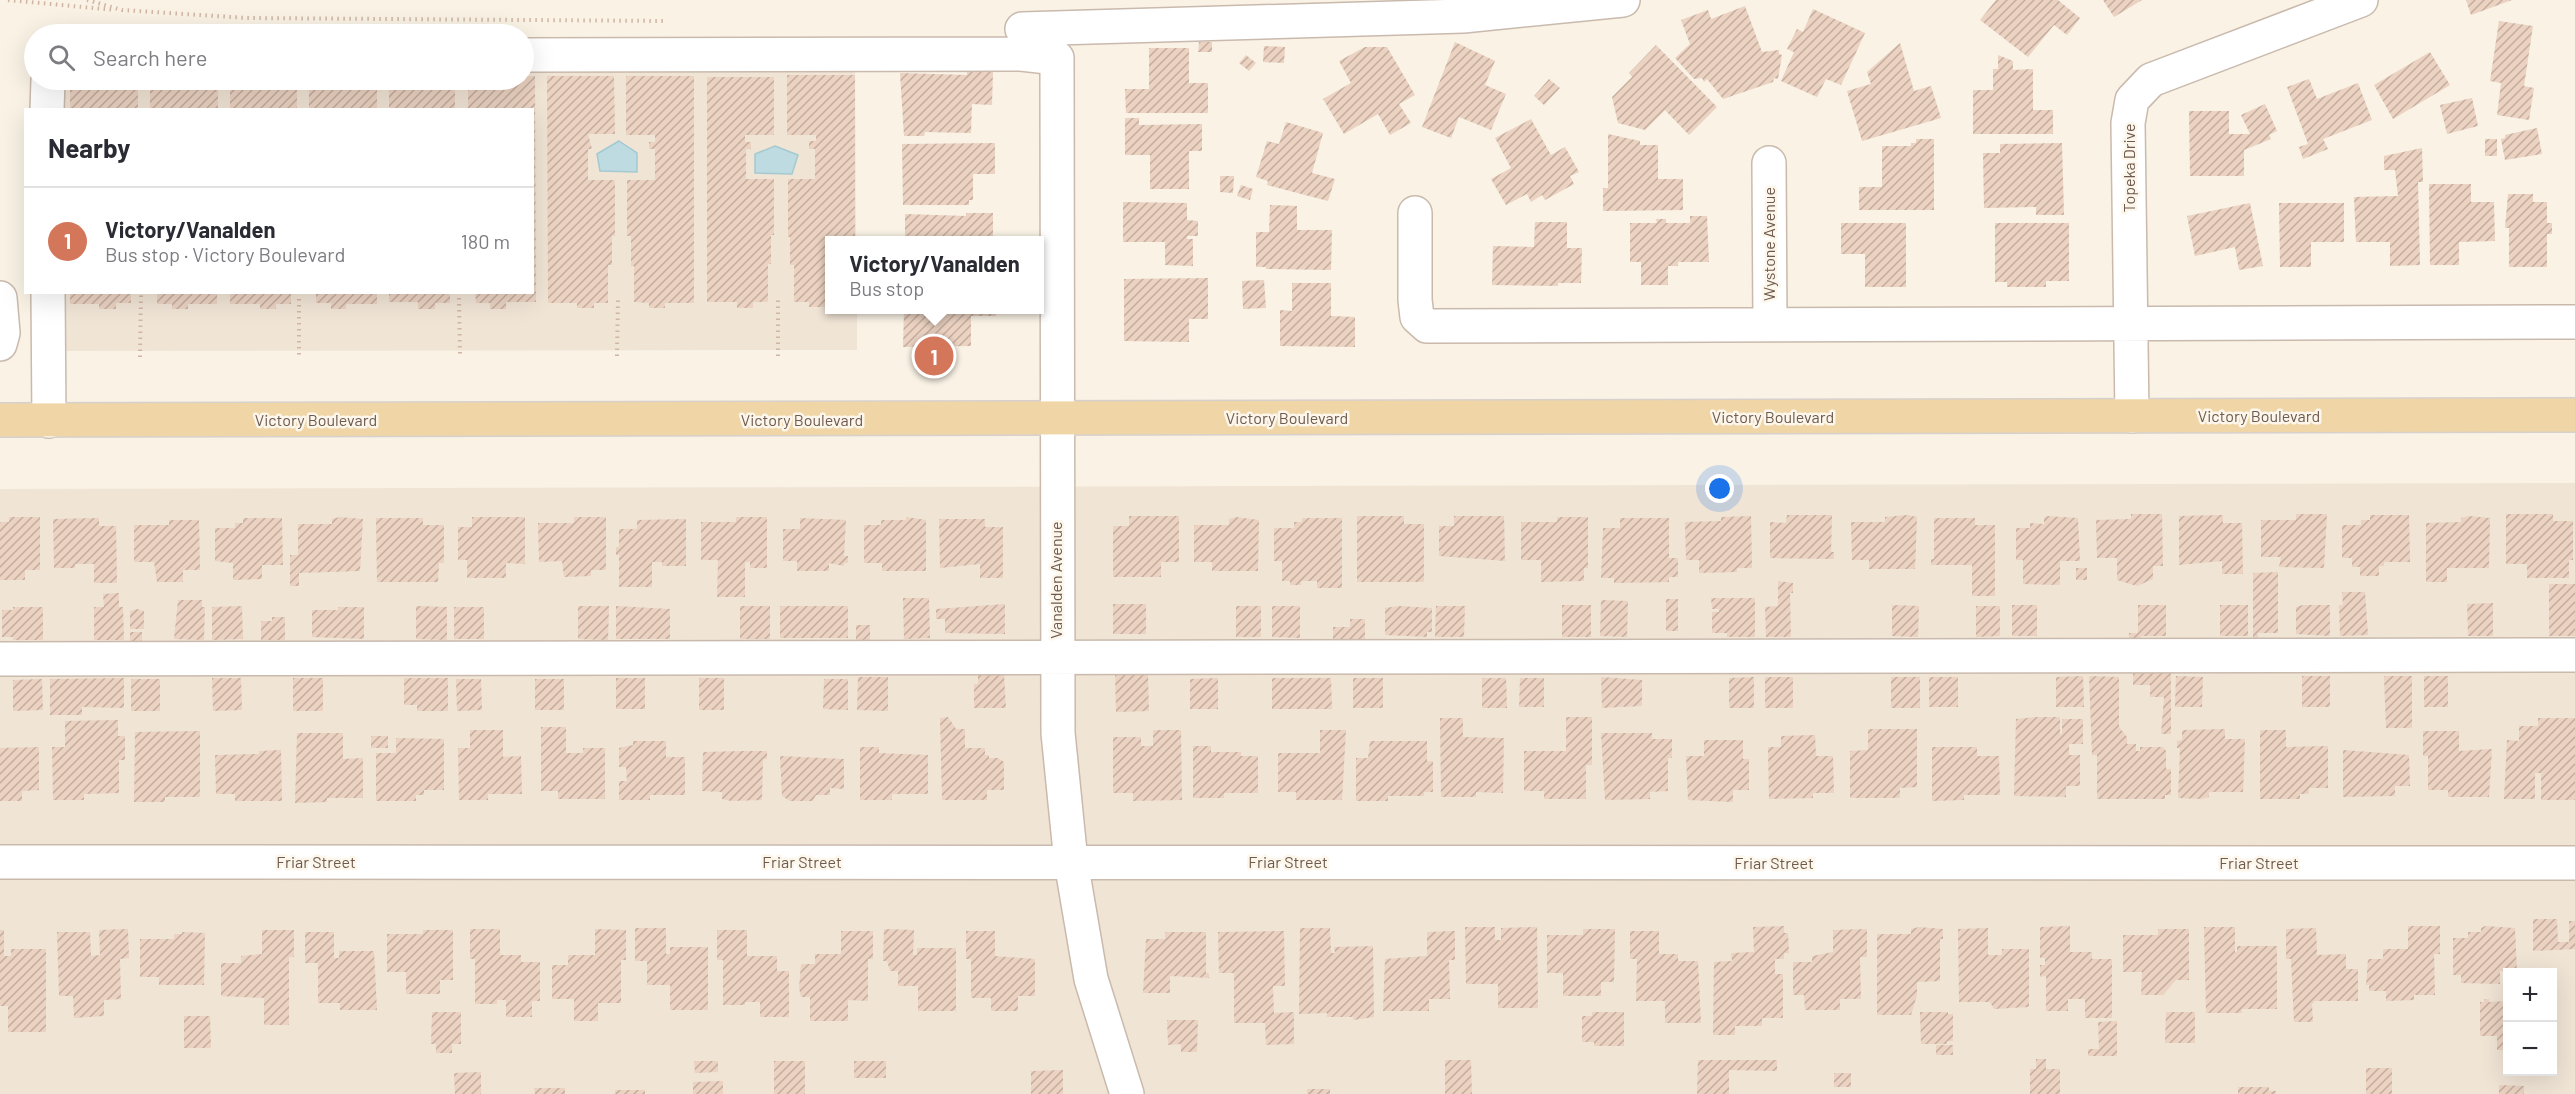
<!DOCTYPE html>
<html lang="en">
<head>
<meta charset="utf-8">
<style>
	:root { --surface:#fff; --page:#f7f7f7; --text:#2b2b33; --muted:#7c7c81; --line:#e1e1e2; --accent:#d4765a }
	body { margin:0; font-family:Barlow,sans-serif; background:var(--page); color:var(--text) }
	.controls { position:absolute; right:18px; bottom:18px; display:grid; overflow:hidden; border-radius:0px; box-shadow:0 6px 24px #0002 }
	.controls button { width:54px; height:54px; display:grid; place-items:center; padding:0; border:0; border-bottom:2px solid var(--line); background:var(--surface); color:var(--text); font:30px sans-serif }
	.you { position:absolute; left:1720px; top:489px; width:21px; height:21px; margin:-15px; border:4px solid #fff; border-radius:50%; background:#1a73e8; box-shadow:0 0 0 9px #1a73e833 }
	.badge { display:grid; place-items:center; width:39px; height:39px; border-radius:50%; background:var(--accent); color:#fff; font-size:20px; font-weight:700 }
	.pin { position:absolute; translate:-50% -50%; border:3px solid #fff; box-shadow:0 2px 6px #0006 }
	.popup { position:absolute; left:825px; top:236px; width:219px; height:78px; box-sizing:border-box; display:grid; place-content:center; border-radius:0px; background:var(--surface); filter:drop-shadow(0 2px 4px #0005); font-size:20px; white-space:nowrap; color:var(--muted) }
	.popup b { font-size:22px; color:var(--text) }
	.popup::after { content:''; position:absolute; left:50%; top:100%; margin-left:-12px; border:12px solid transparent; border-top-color:var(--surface) }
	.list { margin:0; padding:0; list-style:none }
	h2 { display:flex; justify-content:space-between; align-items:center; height:78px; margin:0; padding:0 24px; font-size:26px }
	h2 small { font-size:20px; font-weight:400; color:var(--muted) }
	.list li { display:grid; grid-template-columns:39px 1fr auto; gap:18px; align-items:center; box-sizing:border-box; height:108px; padding:0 24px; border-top:2px solid var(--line) }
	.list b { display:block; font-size:22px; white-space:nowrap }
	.list p { margin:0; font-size:20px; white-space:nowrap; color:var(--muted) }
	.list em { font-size:20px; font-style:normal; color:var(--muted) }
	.icon { flex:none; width:33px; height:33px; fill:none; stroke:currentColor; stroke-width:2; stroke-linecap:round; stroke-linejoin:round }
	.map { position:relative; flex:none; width:2575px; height:1094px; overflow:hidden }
	.search { position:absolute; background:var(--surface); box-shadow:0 6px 24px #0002; left:24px; top:24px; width:510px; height:66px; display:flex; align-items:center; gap:15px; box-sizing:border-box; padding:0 21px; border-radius:33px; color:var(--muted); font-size:22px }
	.panel { position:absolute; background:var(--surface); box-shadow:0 6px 24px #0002; left:24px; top:108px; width:510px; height:186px; border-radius:0px }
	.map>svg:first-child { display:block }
</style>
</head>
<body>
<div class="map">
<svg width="2575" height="1094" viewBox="0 0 2575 1094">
	<defs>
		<pattern id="building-hatch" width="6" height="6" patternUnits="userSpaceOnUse" patternTransform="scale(1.5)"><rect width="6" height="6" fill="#ebd2c1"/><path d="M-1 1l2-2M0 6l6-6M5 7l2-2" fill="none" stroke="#c3ad9f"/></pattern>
	</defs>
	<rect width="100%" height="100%" fill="#f9f2e5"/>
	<path fill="#f0e4d5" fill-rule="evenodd" d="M855 60 856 240H829V310H857V350L55 351 54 293 532 292V110L49 109 48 80H524V61Z
		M2575 483V1094H0V489ZM2508 972H2552V1072H2508Z"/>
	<path fill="#bddbe0" stroke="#a4c9d1" stroke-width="1.5" d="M619 141 637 153V172L600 171 597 154Z
		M775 146 798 155 792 174 755 173V154Z"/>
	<path fill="url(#building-hatch)" d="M1996 0H2058L2080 18 2067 35 2054 25 2028 57 1980 20Z
		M2103 0H2142L2114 17Z
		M2466 0H2512L2471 15Z
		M1745 6 1762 52 1779 50V54L1782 55 1778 79 1774 78 1773 82 1723 99 1707 79 1704 82 1702 78 1694 79 1675 58 1690 44 1681 20 1708 10 1711 19Z
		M1813 9 1865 33 1841 85 1826 79 1817 97 1781 81 1794 52 1787 49 1797 29 1803 32Z
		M2499 21 2533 26 2524 86 2534 88 2529 120 2497 115 2501 83 2490 81Z
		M1199 42H1212V52H1198Z
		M1455 42 1495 61 1485 85 1506 94 1491 130 1459 117 1451 138 1422 127Z
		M1900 43 1914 91 1931 86 1941 118 1862 141 1847 91 1871 84 1867 72Z
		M1656 45 1717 107 1689 135 1665 110 1645 130 1618 123 1612 97 1632 77 1629 73Z
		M1264 46 1285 47 1284 63 1263 62Z
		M1365 47H1387L1415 95 1399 104 1411 123 1390 135 1378 114 1344 134 1323 99 1351 83 1339 61Z
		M1149 48H1189V83H1208V113H1126L1125 89H1149Z
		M2430 52 2450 85 2393 119 2374 85Z
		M1246 55 1256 63 1249 71 1239 63Z
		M1998 55 2013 61V70L2033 69V110H2053V134H1973V90H1993V69H1998Z
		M967 72H993L992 105 972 104 971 133 925 132 924 136H904L900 73 967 75Z
		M787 75H855V240H829V303H825V307H809V302H794V265H790V237H788V179H815V149H809V141H816V135H787Z
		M524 76H535L536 302H506V309H490V303H476L475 292H532V110H468V80H524Z
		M547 76H614L615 134H588L592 149H588V180H615V236H612V265H608V303H594V308H577V303H548Z
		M626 76H694V303H665V308H649V303L634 302V266H631V236H627V180H655V149H649V142H655V135H626Z
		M707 77H774V135H745V142H751V149H746V179H774V235H771V264H768V302H753V308H737V302H707Z
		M1549 79 1560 88 1544 105 1534 96Z
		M2309 79 2317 99 2358 83 2372 120 2323 139 2328 149 2303 159 2299 147 2308 144 2287 87Z
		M70 80H138V110H70Z
		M150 80H218V110H150Z
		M230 80H297V110H230Z
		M309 80H377V110H309Z
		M389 80H455V110H389Z
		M2472 98 2478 126 2447 134 2440 105Z
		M2265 104 2277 131 2269 135 2271 139 2244 150V176H2190L2189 111H2229V134H2250L2241 115Z
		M1125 118H1139V125L1202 124V151H1189V189H1150V155H1125Z
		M1531 119 1551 155 1565 147 1579 172 1570 176 1574 184 1545 200 1542 195 1531 202 1527 194 1506 205 1491 179 1511 168 1495 138Z
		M1286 122 1323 133 1312 173 1335 179 1328 201 1267 185 1268 181 1256 177 1267 141 1279 144Z
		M2537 128 2542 154 2505 160 2501 139 2505 138V135Z
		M1608 134 1640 141V145H1658V179H1683V210L1603 211V188H1608Z
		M1916 139H1934V210H1859V187H1882V146H1911V143H1916Z
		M2485 139H2497V156H2485Z
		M995 143V174H973V200H969V205H903L902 144Z
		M2062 143 2064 215H2036V207L1984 208 1983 153H2000V144Z
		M2422 148 2423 182H2418L2420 265 2390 266V242H2356L2354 197 2398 196 2395 170H2384V156Z
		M1220 176H1234L1233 193 1220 192Z
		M2429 184H2471V202H2494L2495 241 2459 242V265H2430Z
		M1241 185 1253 189 1250 200 1237 196Z
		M2508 194H2533V202H2547V223H2552V234H2547V267H2509V228H2505Z
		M1123 202 1187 203V220L1198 221V236H1187V239H1193V266L1165 265V242H1123Z
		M2250 203 2263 266 2239 270 2235 247 2195 256 2187 216Z
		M2279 203H2344V242H2311V267H2280Z
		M1270 205 1297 206V230H1332L1331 270 1266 269V267H1256V232H1269Z
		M966 213H993V240H905V214L966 216Z
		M1690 216H1707L1709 262H1678V266H1668V285H1641V262H1630V223H1657L1656 219H1666V223H1690Z
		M1535 222H1567V248H1582L1581 283H1558V286L1492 285 1493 246 1534 247Z
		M1841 223H1906V287H1865V254H1841Z
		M1995 223H2069V281H2046V287H2007V282H1995Z
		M1208 278V319H1189V342L1124 341V279Z
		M1264 280 1266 308 1243 309 1242 281Z
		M1292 283H1331V316L1355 317V347L1280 346V310L1292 311Z
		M70 292H131V303H116V309H99V304H70Z
		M157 292H217V304H188V309H172V304H157Z
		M230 292H291V304H276V309H260V304H230Z
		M316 292H377V304H346V309H331V303H316Z
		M389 292H450V303H435V309H418V302H389Z
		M904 310H996V316H971V346L903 347Z
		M2131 514H2162L2163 566H2153V579L2137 586 2117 580V558H2097L2096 520 2131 519Z
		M2296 514H2327L2324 568 2279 567 2281 557H2261V520H2296Z
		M2506 514H2553V521H2573V560H2569V578H2527V564H2506Z
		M1787 515H1832L1831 552H1834V559L1770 558V522L1786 523Z
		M1907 515 1917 517 1915 569H1869V560H1852L1851 522H1885V517Z
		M2223 515V523H2242L2243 574H2222V561L2179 565V516Z
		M2370 515H2409L2410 562H2384V566H2379V576H2360V567H2352V558H2342V525H2361V520H2370Z
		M1129 516H1179V562H1161V577H1113V526H1129Z
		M1357 516H1404V524H1424V582H1357Z
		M1454 516H1504L1505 561 1439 556V526H1454Z
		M1751 516 1752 568H1737V572L1699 573V560H1686L1685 522 1721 521V517Z
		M2047 516 2078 518 2080 561H2060V585L2023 584V560H2016V528H2030V523L2044 524V518Z
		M2469 516 2490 518 2489 568H2447V582H2426V523L2461 522V518Z
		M9 517H40V570H25V580H0V522H9Z
		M340 517 363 519 360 571 299 573V586H290V555H298V524H332V519Z
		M472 517H525V564L506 563V578H467V560H458V527H472Z
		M574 517H606V570H591V576L564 577 562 561 539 562 538 523H574Z
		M736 517H767V568H750V562H745V597H717L718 560H701V522H736Z
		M906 517 926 520V571H882V563H864V525H881V520H906Z
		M1236 517 1259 520 1258 571H1212V562H1194V525H1229V519Z
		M1557 517H1588V568H1584V581L1541 582V560H1521V522H1557Z
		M99 518V526H116L117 583H94V564H75V568H54L53 519Z
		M243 518H282L283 565H262V579L233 580V563L215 561V528H235V523H243Z
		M376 518H423V525H444V563H439L438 582H377Z
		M800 518 846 520 844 556H848V563H844V566L829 563V571H797V561H783V529H800Z
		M1302 518H1342V588H1317V581H1301V585H1290V581H1282V561H1274V528H1294V522H1302Z
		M1620 518H1669V558H1678V577H1669V582L1614 583V578H1601L1603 528H1620Z
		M1934 518H1975V525H1995V596H1972V565H1931V559H1934Z
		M686 519V566H662V562H652V587H619V555H616V547H619V529H637V520Z
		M939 519H985V527H1003V578H980V564L940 568Z
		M169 520H199L200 570H183V582H157L154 562H134V525H169Z
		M2076 568H2087V580H2076Z
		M2278 572V633H2258V642H2253V573Z
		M1778 581 1793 583V593H1790L1791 637H1766L1765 607 1778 606Z
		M2549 584H2575V636H2549Z
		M2342 592H2365L2368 635 2340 636 2339 605H2343Z
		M119 593V607H123L124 640H94V607H104L103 594Z
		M903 598H929L930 638 904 639Z
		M1711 598H1755V637H1727V633H1712V612H1719V609H1712Z
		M1666 599H1678V631H1666Z
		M178 600H202V607H205L204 640 174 639Z
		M1601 600 1628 601 1627 637 1600 636Z
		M2493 603V636H2468L2467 604Z
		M1005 604V634L945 633V619H936V609Z
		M1113 604H1146V634H1113Z
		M1562 605H1591V637H1562Z
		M1892 605 1919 606 1918 637 1892 636Z
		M2012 605H2037V636H2012Z
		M2138 605H2166V636H2141V643H2129V633H2138Z
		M2220 605H2248V636H2220Z
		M2303 605H2330V636L2296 634V607Z
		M242 606 243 639 212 640V607Z
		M416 606 447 607V640L416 639Z
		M578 606H609L608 640 578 639Z
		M616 606 670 609V639H616Z
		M740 606H770V639H740Z
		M780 606H848V638H780Z
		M1236 606H1261V637H1236Z
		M1272 606H1300V638L1272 637Z
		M1399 606 1432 608V632H1427V637L1385 635V608Z
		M1436 606H1465L1464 637H1435Z
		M1976 606H2000V636L1976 637Z
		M13 607H43V640H13V637H2V610H13Z
		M338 607H364V639L312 637V610H338Z
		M454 607H484V639H454Z
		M137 609 144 611V629H130V611Z
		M272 617H285V640H261V621H272Z
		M1350 619H1365V644H1333V627H1350Z
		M856 625H870V641H856Z
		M130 632H142V643H130Z
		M2133 672 2171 673V734H2161L2164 697H2150V685H2133Z
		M978 674H1004L1006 708H974V684H978Z
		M1115 674H1148L1149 711 1116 712Z
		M2083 676 2084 707H2056V677Z
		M2089 676 2119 677V727L2127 737V744H2136V751H2140V747H2163L2166 751V769H2171V795H2165V799H2097V755H2092Z
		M2176 676 2203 677 2202 707H2175Z
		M2302 676H2330V707H2302Z
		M2384 676H2412V728H2386Z
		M2424 676H2448V707H2424Z
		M858 677H888V711L857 710Z
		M1601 677 1642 680V706L1602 708Z
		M1754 677V708H1729V678Z
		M1765 677H1793V708H1765Z
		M1891 677H1920V708H1891Z
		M1929 677H1958V707H1929Z
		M124 678V708L82 707V715H50V679Z
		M212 678H241L242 710 213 711Z
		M293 678H323V711H293Z
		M404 678H448V711H417V705H404Z
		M616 678H645V709H616Z
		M699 678H724V710H699Z
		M1218 678V709H1190V679Z
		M1272 678H1331L1332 709H1272Z
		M1353 678H1383V708H1353Z
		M1482 678H1506L1507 708H1482Z
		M1520 678H1544V707H1519Z
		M42 679 43 710 13 711V680Z
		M131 679H160V711H131Z
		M456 679H481L482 710 457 711Z
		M535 679H564V710H535Z
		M824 679H848V710L823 709Z
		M948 717 956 729H965V748H985V755H989V758H998L1004 762V790H987V800H942L940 718Z
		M1566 717H1592V765H1586V799H1544V791H1524V751H1566Z
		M2038 717H2060V734H2062V719H2083V744H2069V755H2080V786H2066V797L2014 796 2016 719Z
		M1440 718H1463V737L1504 738 1503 793 1476 792V797H1441Z
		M2538 718H2575V800H2541V773H2535V799H2504L2507 740 2519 741V726H2538Z
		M118 720V736H125V760H119V793L84 794V800H53L52 747H65V721Z
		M541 727H566V753H583V748H605V799H558V791H541Z
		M1868 729H1917V787L1900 788V798H1850V751L1868 750Z
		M2225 729V739H2245L2243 792H2209V797L2201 799 2178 798 2180 748H2177V741L2182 740V730Z
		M470 730H503V757L521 756 522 794H488V800H459L458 748H470Z
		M1153 730H1181L1182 800 1133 801V793H1113V737H1141V746H1153Z
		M1320 730H1346L1342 800H1296V792H1278V753H1320Z
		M2260 730H2286V747L2328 746V788H2309V794H2300V799H2260Z
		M200 731V797H165V802H134L135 732Z
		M2423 731H2459V751L2492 749 2489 797H2448V790H2428V756H2423Z
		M297 733H343V759L363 758V798H327V802L295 803Z
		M1601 733H1652V739H1672V758H1668V791L1650 792V799L1605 800Z
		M1815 735 1816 756H1833L1834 793H1813V798L1769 799 1768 747H1781V736Z
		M371 736H388V748H371Z
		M396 738 444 739V790H424V795H416V801H376V753H396Z
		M1704 740H1743V759H1749V790H1733V802L1688 800 1686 756H1704Z
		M633 741H666V757H685V795H650V800H619V781H627L626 767H619V748L633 745Z
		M1370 741H1427V761H1433V792H1424V796H1388V801H1356V758H1368Z
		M1193 746H1211V752H1241V756H1258V793H1224V798H1193Z
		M39 747V790L22 791V801H0V748Z
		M860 747H879V753L928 755V794H892V800H860Z
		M1932 747H1977V756H1999L2000 795H1964V800L1932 801Z
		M281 750 282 801H235V794H216L215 755 259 754V751Z
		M2343 750 2409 755 2410 786H2395V796L2343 797Z
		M744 751H767V759H763L762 800 731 801 722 799V792L702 791 703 752Z
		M780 756 844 759V789L830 788V795H816L813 801H790L782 796Z
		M2533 919H2557L2558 942H2569V921H2575V949L2533 951Z
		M1784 926V933H1788L1789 953H1784V959H1775V974H1783V1018H1762V1026H1735V1035H1713L1714 962 1732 961 1731 953 1754 952 1753 927Z
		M2070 926V952H2092V959H2112V1018H2085V999H2068V1011H2046V976L2040 977V965H2045V958H2040V927Z
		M2408 926H2440V954H2434L2435 995H2414V1000L2386 1001V991H2369V985H2366L2368 959H2383V949H2408Z
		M2485 926 2515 928 2517 972H2509L2505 976V971H2500V984L2461 983V975H2453V938H2468V932H2481V928Z
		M1465 927H1495V940H1501V928L1537 927 1538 1008H1498V984H1466Z
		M1919 927 1943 929V939H1940V981L1917 982V995L1911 1015H1877V934H1911V929Z
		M2204 927H2235V952H2237V946H2277V1009H2242V1013H2206Z
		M635 928H666V954H670V947H708V1010H670V985H647V961H635Z
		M1300 928H1330L1331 953H1335L1334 947 1373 946 1374 1017 1353 1020V1017H1327V1013L1299 1014Z
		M1988 928V955H2002V949H2029V1007L1994 1009 1990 1002H1959L1958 929Z
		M2316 928 2317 955 2346 954V969H2358V1001H2315L2312 1004 2313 1022H2294L2291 959H2286V929Z
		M128 929 129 958 120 959 121 999 104 1000V1016L74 1018 73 996H59L57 932H90L91 956 100 955 99 930Z
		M470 929H500V955H521V962H540V1001H532V1017H506V1000H497V1004H475V959H470Z
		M595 929 626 930V960H621V1003H598V1021H574V999H552V965H568V955H595Z
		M884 929 914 930 913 955H917V948H956V1011H918V986H898V971H890L887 961H883Z
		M1583 929H1615L1614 982H1601V996H1563V973H1547V935H1583Z
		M1867 929V957H1860L1861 999H1840V1010H1805L1804 995H1793V962H1812V956L1833 952V930Z
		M2158 929H2189V980H2176L2163 995H2141L2142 972H2123V935H2158Z
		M0 930H4V956H11V949H46V1032H8V1006H0Z
		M262 930H294V957H289V1025H264V998L221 996V963H241V956L262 954Z
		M423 930H453V980H440V994H406V972H387V934H423Z
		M717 930H747V956H777V971H789V1017H760V1002H745V1005H723V960H717Z
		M841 931H873V959H868V1001L848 1000V1021H810V997H801L799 988 801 964H815V954H841Z
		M966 931H995V956L1035 959V996H1018V1011H991V998H971V959H966Z
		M1284 931 1285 986H1273L1274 1013 1294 1012V1044L1266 1045 1265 1023H1234V973H1219L1218 932Z
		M1455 931V960H1449L1450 999H1429V1011H1383L1385 959 1427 956V932Z
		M1630 931H1659V954H1678V961H1698L1701 1023H1665V1001H1636L1637 959H1630Z
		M182 932 205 933 204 985H159V977H140V939H174V934H182Z
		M305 932H334V958H339V951H374L377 1010H340V1003H318V963H305Z
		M1165 932H1206V973H1209V978L1170 976V993H1143L1146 939H1165Z
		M2484 999H2489V1002L2508 1001V1050H2497V1036H2480V1002H2484Z
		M432 1012H461V1044H452V1053H436V1044H431Z
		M1592 1012H1624V1046H1594V1042H1582V1016H1592Z
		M1920 1012H1948V1014H1953V1041H1947V1044H1921Z
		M2166 1012H2195V1043H2165Z
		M184 1016H210L211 1048H184Z
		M1167 1020H1198L1197 1052H1181V1044L1168 1045Z
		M2117 1021V1056H2088V1049H2099L2098 1022Z
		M1936 1045H1953V1055H1936Z
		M2036 1059H2046V1069H2060V1094H2030V1069H2036Z
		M1445 1060H1471L1472 1094H1445Z
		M1698 1060H1777V1071L1729 1070V1094H1697Z
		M694 1061H718V1072L695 1073Z
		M774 1061H805V1094H774Z
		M854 1061H886V1078H854Z
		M2366 1068H2392V1094H2366Z
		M1063 1070V1094H1031V1071Z
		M481 1072V1094H455L454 1073Z
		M1834 1073H1851V1087H1834Z
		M723 1081V1094H693V1082Z
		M2499 1085 2524 1086V1094H2499Z
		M2238 1087H2269V1091H2276V1094H2238Z
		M534 1088H565V1094H535Z
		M1307 1089H1330V1094H1307Z
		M615 1090H645V1094H615Z"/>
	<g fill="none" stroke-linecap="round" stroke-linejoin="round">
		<defs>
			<path id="minor" d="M1022 29 1463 16 1623 0
				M524 55 1021 54 1057 58 1058 733 1071 862 1091 979 1127 1094
				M47 110 48 80
				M1769 163 1770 325
				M1415 213V300L1417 317 1427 326 2575 322
				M48 292 49 421
				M0 298 3 333 0 344
				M2132 416 2128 123 2132 100 2151 80 2361 0
				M0 659 2575 655
				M0 862 2575 863"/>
			<path id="major" d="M0 420 2575 415"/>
		</defs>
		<use href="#minor" stroke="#c9baad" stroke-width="36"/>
		<use href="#major" stroke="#d7d1cd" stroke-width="36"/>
		<path stroke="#d0b5a4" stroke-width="4" stroke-dasharray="1.5 4.5" stroke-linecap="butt" d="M8 0 115 10
			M87 0 122 10 247 18 666 21
			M459 298 460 356
			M299 299V357
			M617 356 618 298
			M778 356V296
			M140 357 141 292"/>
		<use href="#minor" stroke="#fff" stroke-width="33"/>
		<use href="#major" stroke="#f0d5a6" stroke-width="33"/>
	</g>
	<g text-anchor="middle" stroke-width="5" stroke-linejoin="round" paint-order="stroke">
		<g font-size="16" fill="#6f5a4e" stroke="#fcf6eb">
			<text transform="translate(2129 168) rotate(-90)" y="6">Topeka Drive</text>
			<text transform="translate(1769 244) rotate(-90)" y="6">Wystone Avenue</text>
			<text x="2259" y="422">Victory Boulevard</text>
			<text x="1773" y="423">Victory Boulevard</text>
			<text x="1287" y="424">Victory Boulevard</text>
			<text x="316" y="426">Victory Boulevard</text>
			<text x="802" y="426">Victory Boulevard</text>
			<text transform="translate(1056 580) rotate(-90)" y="6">Vanalden Avenue</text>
			<text x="316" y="868">Friar Street</text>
			<text x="802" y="868">Friar Street</text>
			<text x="1288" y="868">Friar Street</text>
			<text x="1774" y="869">Friar Street</text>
			<text x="2259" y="869">Friar Street</text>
		</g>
	</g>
</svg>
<div class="controls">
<button>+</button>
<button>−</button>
</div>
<div class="you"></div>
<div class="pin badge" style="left:934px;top:356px">1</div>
<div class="popup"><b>Victory/Vanalden</b>Bus stop</div>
<div class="search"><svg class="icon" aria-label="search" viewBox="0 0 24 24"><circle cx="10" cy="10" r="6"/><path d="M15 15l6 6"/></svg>Search here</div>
<section class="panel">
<h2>Nearby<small></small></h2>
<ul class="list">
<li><span class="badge">1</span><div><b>Victory/Vanalden</b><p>Bus stop · Victory Boulevard</p></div><em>180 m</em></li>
</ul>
</section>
</div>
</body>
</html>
